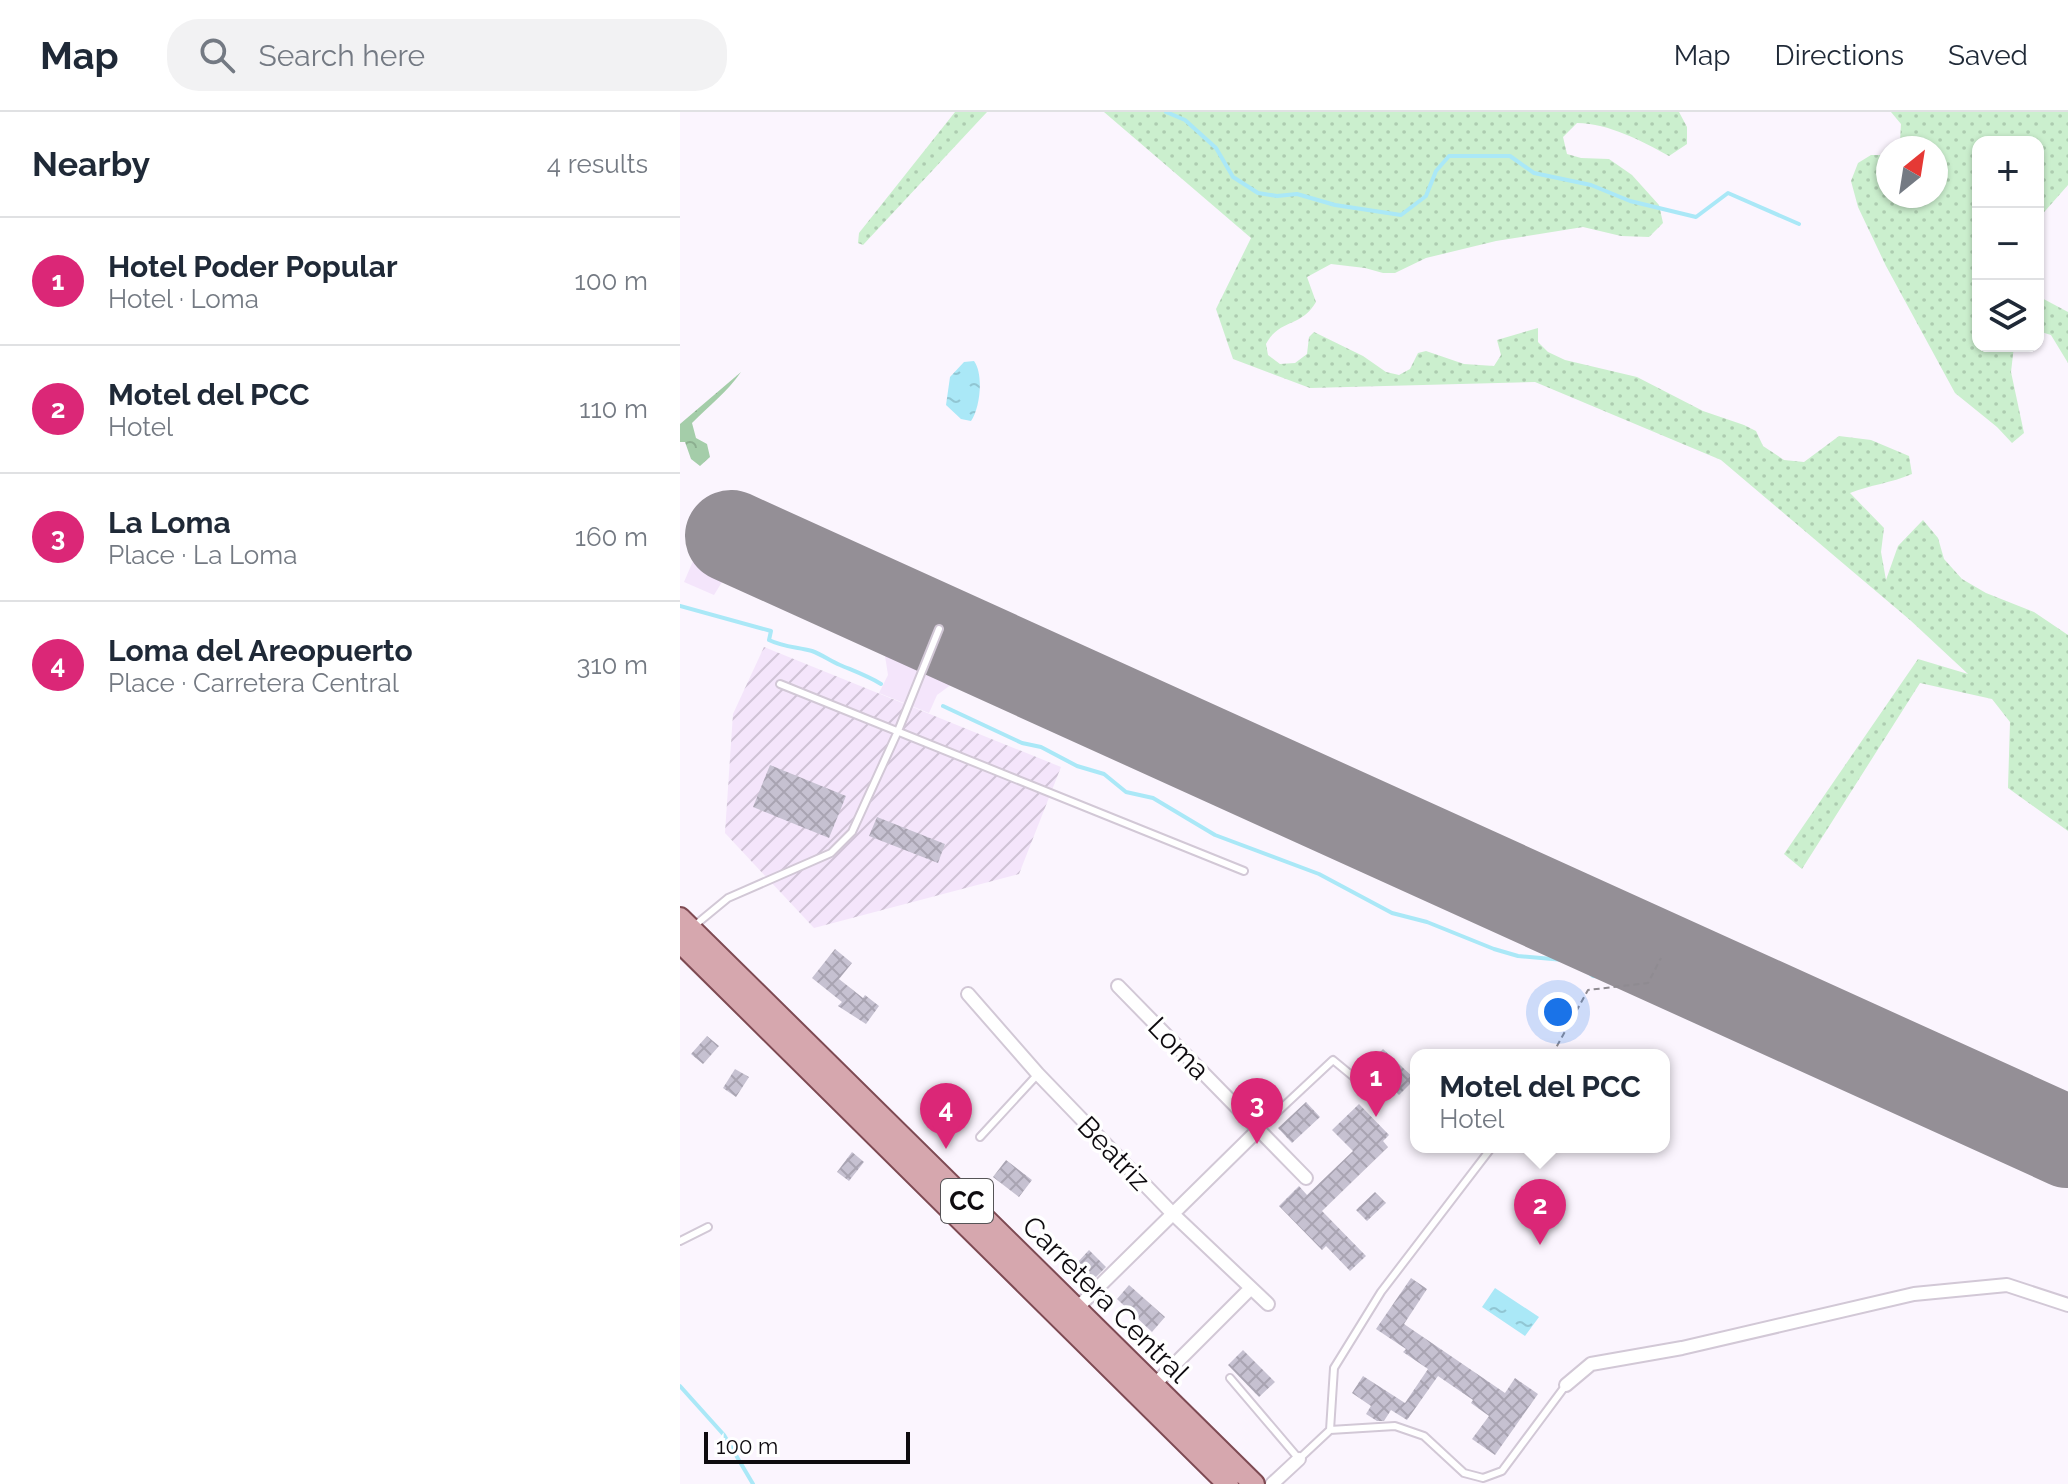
<!DOCTYPE html>
<html lang="en">
<head>
<meta charset="utf-8">
<style>
	:root { --surface:#fff; --page:#f2f2f3; --text:#1f2937; --muted:#747a83; --line:#e0e1e3; --accent:#db2777 }
	body { margin:0; font-family:Raleway,sans-serif; background:var(--page); color:var(--text) }
	.controls { position:absolute; right:24px; top:24px; display:grid; overflow:hidden; border-radius:16px; box-shadow:0 2px 6px #0004 }
	.controls button { width:72px; height:72px; display:grid; place-items:center; padding:0; border:0; border-bottom:2px solid var(--line); background:var(--surface); color:var(--text); font:40px sans-serif }
	.compass { position:absolute; left:1196px; top:24px; width:72px; height:72px; border-radius:50%; background:var(--surface); box-shadow:0 2px 6px #0004; rotate:30deg }
	.scale { position:absolute; left:24px; bottom:20px; width:206px; box-sizing:border-box; padding-left:8px; border:4px solid #0e0b0f; border-top:0; font-size:22px; line-height:28px; white-space:nowrap; color:#0e0b0f; -webkit-text-stroke:6px #fff; paint-order:stroke }
	.you { position:absolute; left:878px; top:900px; width:28px; height:28px; margin:-20px; border:6px solid #fff; border-radius:50%; background:#1a73e8; box-shadow:0 0 0 12px #1a73e833 }
	.badge { display:grid; place-items:center; width:52px; height:52px; border-radius:50%; background:var(--accent); color:#fff; font-size:26px; font-weight:700 }
	.pin { position:absolute; translate:-50% -66px; filter:drop-shadow(0 2px 4px #0008) }
	.pin::after { content:''; position:absolute; top:42px; width:28px; height:24px; background:inherit; clip-path:polygon(0 0,100% 0,50% 100%) }
	.popup { position:absolute; left:730px; top:937px; width:260px; height:104px; box-sizing:border-box; display:grid; place-content:center; border-radius:16px; background:var(--surface); filter:drop-shadow(0 2px 6px #0005); font-size:26px; white-space:nowrap; color:var(--muted) }
	.popup b { font-size:30px; color:var(--text) }
	.popup::after { content:''; position:absolute; left:50%; top:100%; margin-left:-16px; border:16px solid transparent; border-top-color:var(--surface) }
	.list { margin:0; padding:0; list-style:none }
	h2 { display:flex; justify-content:space-between; align-items:center; height:104px; margin:0; padding:0 32px; font-size:34px }
	h2 small { font-size:26px; font-weight:400; color:var(--muted) }
	.list li { display:grid; grid-template-columns:52px 1fr auto; gap:24px; align-items:center; box-sizing:border-box; height:128px; padding:0 32px; border-top:2px solid var(--line) }
	.list b { display:block; font-size:30px; white-space:nowrap }
	.list p { margin:0; font-size:26px; white-space:nowrap; color:var(--muted) }
	.list em { font-size:26px; font-style:normal; color:var(--muted) }
	.icon { flex:none; width:44px; height:44px; fill:none; stroke:currentColor; stroke-width:2; stroke-linecap:round; stroke-linejoin:round }
	.map { position:relative; flex:none; width:1388px; height:1372px; overflow:hidden }
	header { display:flex; align-items:center; gap:48px; box-sizing:border-box; height:112px; padding:0 40px; background:var(--surface); border-bottom:2px solid var(--line) }
	header strong { font-size:38px }
	nav { display:flex; gap:44px; margin-inline-start:auto; font-size:28px }
	.search { width:560px; height:72px; background:var(--page); display:flex; align-items:center; gap:20px; box-sizing:border-box; padding:0 28px; border-radius:32px; color:var(--muted); font-size:30px }
	main { display:flex }
	aside { flex:1; background:var(--surface) }
	.map>svg:first-child { display:block }
</style>
</head>
<body>
<header>
<strong>Map</strong>
<div class="search"><svg class="icon" aria-label="search" viewBox="0 0 24 24"><circle cx="10" cy="10" r="6"/><path d="M15 15l6 6"/></svg>Search here</div>
<nav><a>Map</a><a>Directions</a><a>Saved</a></nav>
</header>
<main>
<aside>
<h2>Nearby<small>4 results</small></h2>
<ul class="list">
<li><span class="badge">1</span><div><b>Hotel Poder Popular</b><p>Hotel · Loma</p></div><em>100 m</em></li>
<li><span class="badge">2</span><div><b>Motel del PCC</b><p>Hotel</p></div><em>110 m</em></li>
<li><span class="badge">3</span><div><b>La Loma</b><p>Place · La Loma</p></div><em>160 m</em></li>
<li><span class="badge">4</span><div><b>Loma del Areopuerto</b><p>Place · Carretera Central</p></div><em>310 m</em></li>
</ul>
</aside>
<div class="map">
<svg width="1388" height="1372" viewBox="0 0 1388 1372">
	<defs>
		<pattern id="industrial-furrows" width="10" height="10" patternUnits="userSpaceOnUse" patternTransform="scale(2)"><rect width="10" height="10" fill="#f4e5fb"/><path d="M-1 1l2-2M0 10L10 0M9 11l2-2" fill="none" stroke="#d0c3d6"/></pattern>
		<pattern id="grass-dots" width="8" height="8" patternUnits="userSpaceOnUse" patternTransform="scale(2)"><rect width="8" height="8" fill="#cbefce"/><path d="M2 2h.1M6 6h.1" fill="none" stroke="#adccb0" stroke-width="1.8" stroke-linecap="round"/></pattern>
		<pattern id="forest-crowns" width="20" height="18" patternUnits="userSpaceOnUse" patternTransform="scale(2)"><rect width="20" height="18" fill="#a4cda9"/><path d="M2 6a3 3 0 1 1 6 0M12 15a3 3 0 1 1 6 0" fill="none" stroke="#8caf90"/></pattern>
		<pattern id="water-ripples" width="26" height="14" patternUnits="userSpaceOnUse" patternTransform="scale(2)"><rect width="26" height="14" fill="#aae8f7"/><path d="M2 4q2-2 4 0t4 0M15 11q2-2 4 0t4 0" fill="none" stroke="#91c6d3"/></pattern>
		<pattern id="building-cross-hatch" width="8" height="8" patternUnits="userSpaceOnUse" patternTransform="scale(2)"><rect width="8" height="8" fill="#c6c1d1"/><path d="M0 0l8 8M0 8l8-8" fill="none" stroke="#a9a4b2"/></pattern>
	</defs>
	<rect width="100%" height="100%" fill="#fbf5fe"/>
	<path fill="#f4e5fb" d="M37 393 74 410 72 415 1388 998V1059L283 564 257 583 249 601 199 581 208 563 203 531 50 457 34 483 4 470Z"/>
	<path fill="url(#industrial-furrows)" d="M84 535 381 655 339 762 134 816 45 721 53 602Z"/>
	<path fill="url(#grass-dots)" d="M275 0H307L183 133 178 131 179 121Z
		M424 0H999L1007 15V32L989 44C960 28 930 12 897 11L883 25 887 42 901 46 929 47 952 63 979 93 983 111 969 125 941 124 903 115 816 129 746 146 715 161H703L685 156 651 152 627 165 636 190C621 216 600 206 586 232L588 243 600 252 615 251 627 242 629 225 634 220 683 244 706 260 719 263 730 257 738 241 746 239 784 252 814 254 821 243 817 228 858 216V230L868 240 885 248 957 265 1023 299 1064 313 1076 319 1083 334 1104 348 1124 350 1159 324 1191 328 1229 344 1232 362C1211 371 1190 373 1170 381L1204 416 1201 440 1206 468 1218 434 1243 408 1258 426 1264 447 1282 467 1306 481 1354 500 1388 523V719L1328 676 1330 610 1312 587 1240 571 1122 757 1104 742 1238 547 1288 562 1230 508 1041 348 855 270 630 276 553 247 536 197 571 126Z
		M1211 0H1388V73L1358 107V30H1298V234H1334L1331 260 1344 321 1332 331 1317 315 1275 281 1206 154 1178 95 1171 69 1178 51 1191 43H1203L1208 39V84H1256V36H1212L1220 30 1221 12Z
		M1358 184 1388 200V251L1371 223 1358 219Z"/>
	<path fill="url(#forest-crowns)" d="M61 260C47 280 30 293 12 311L16 326 27 332 30 345 20 354 11 347 5 330H0V312Z"/>
	<path fill="url(#water-ripples)" d="M294 249C304 262 300 297 291 309L281 307 266 293 270 265 284 250Z
		M815 1176 859 1205 845 1224 802 1195Z"/>
	<g fill="none" stroke-linecap="round" stroke-linejoin="round">
		<path stroke="#aae8f7" stroke-width="4" d="M486 0 505 8 536 36 553 65 578 81 597 84 617 82 655 93 721 103 746 84 756 59 769 44H830L854 61 911 73 950 89 1016 105 1048 81 1119 112
			M0 494 91 519 89 528C103 535 117 535 132 539 143 543 150 549 160 553 174 559 188 564 201 572
			M263 594 342 631 361 635 397 654 424 662 446 680 473 686 535 723 639 762 712 801 747 810 814 837 838 844 895 849 913 864 940 866
			M0 1274 44 1323 73 1372"/>
		<path stroke="#948f96" stroke-width="92" d="M51 424 1388 1030"/>
	</g>
	<path fill="url(#building-cross-hatch)" d="M90 653 166 684 149 726 73 695Z
		M197 705 265 732 258 751 189 724Z
		M155 837 172 851 159 867 183 886 185 883 199 894 186 912 158 894 162 890 132 866Z
		M27 924 39 934 23 952 11 942Z
		M703 937 735 967 719 983 688 953Z
		M55 957 69 965 56 985 43 976Z
		M626 990 640 1005 612 1031 598 1016Z
		M679 992 709 1023 703 1029 708 1035 642 1099 686 1144 670 1159 646 1134 642 1138 599 1094 619 1074 627 1083 673 1039 652 1018Z
		M172 1040 184 1050 169 1069 157 1060Z
		M326 1048 352 1068 339 1085 313 1065Z
		M695 1080 706 1091 687 1109 676 1098Z
		M409 1138 426 1155 414 1167 397 1151Z
		M731 1166 747 1177 724 1212 825 1281 835 1266 858 1282 815 1343 792 1327 809 1304 791 1291 793 1288 758 1264 727 1308 711 1298 704 1309H697L686 1302 691 1294 672 1281 683 1264 725 1291 748 1257 723 1240 726 1237 696 1217Z
		M449 1173 485 1205 472 1220 437 1187Z
		M563 1238 595 1270 579 1285 548 1253Z"/>
	<g fill="none" stroke-linecap="round" stroke-linejoin="round">
		<defs>
			<path id="lane" d="M100 572 564 759
				M14 814 48 786 151 741 172 720 218 619 259 517
				M578 1018 653 948 687 976
				M300 1025 358 962
				M0 1129 28 1115
				M550 1266 619 1347 650 1318 715 1314 744 1324 784 1361 803 1366 822 1359 886 1273
				M650 1318 654 1256 701 1180 812 1035"/>
			<path id="street" d="M438 874 626 1066
				M288 882 358 962 493 1102 588 1192
				M392 1201 578 1018
				M886 1273 911 1252 1002 1236 1234 1182 1327 1173 1388 1193
				M470 1277 570 1177
				M592 1372 619 1347"/>
			<path id="primary" d="M0 806 574 1372
				M0 830 548 1372"/>
		</defs>
		<use href="#lane" stroke="#d2c8d6" stroke-width="10"/>
		<use href="#street" stroke="#d2c8d6" stroke-width="16"/>
		<use href="#primary" stroke="#7e4a53" stroke-width="24"/>
		<path stroke="#8f8b91" stroke-width="2" stroke-dasharray="6 4" stroke-linecap="butt" d="M872 943 908 878 968 871 981 846"/>
		<use href="#lane" stroke="#fff" stroke-width="6"/>
		<use href="#street" stroke="#fff" stroke-width="12"/>
		<use href="#primary" stroke="#d6a7ae" stroke-width="20"/>
	</g>
	<g text-anchor="middle" stroke-width="7" stroke-linejoin="round" paint-order="stroke">
		<rect fill="#fff" stroke="#565457" stroke-width="2" x="261" y="1067" width="52" height="44" rx="6"/>
		<g font-size="26" font-weight="bold" fill="#0e0b0f">
			<text x="287" y="1098">CC</text>
		</g>
		<g font-size="28" fill="#0e0b0f" stroke="#fff">
			<text transform="translate(499 936) rotate(46)" y="10">Loma</text>
			<text transform="translate(434 1041) rotate(46)" y="10">Beatriz</text>
			<text transform="translate(426 1187) rotate(45)" y="10">Carretera Central</text>
		</g>
	</g>
</svg>
<div class="controls">
<button>+</button>
<button>−</button>
<button><svg class="icon" aria-label="layers" viewBox="0 0 24 24"><path d="M12 4l9 5-9 5-9-5zM3 14l9 5 9-5"/></svg></button>
</div>
<svg class="compass" viewBox="-18 -18 36 36"><path d="M0-13l5 13h-10z" fill="#e53935"/><path d="M0 13l5-13h-10z" fill="#747a83"/></svg>
<div class="scale">100 m</div>
<div class="you"></div>
<div class="pin badge" style="left:696px;top:1005px">1</div>
<div class="pin badge" style="left:860px;top:1133px">2</div>
<div class="popup"><b>Motel del PCC</b>Hotel</div>
<div class="pin badge" style="left:577px;top:1032px">3</div>
<div class="pin badge" style="left:266px;top:1037px">4</div>
</div>
</main>
</body>
</html>
